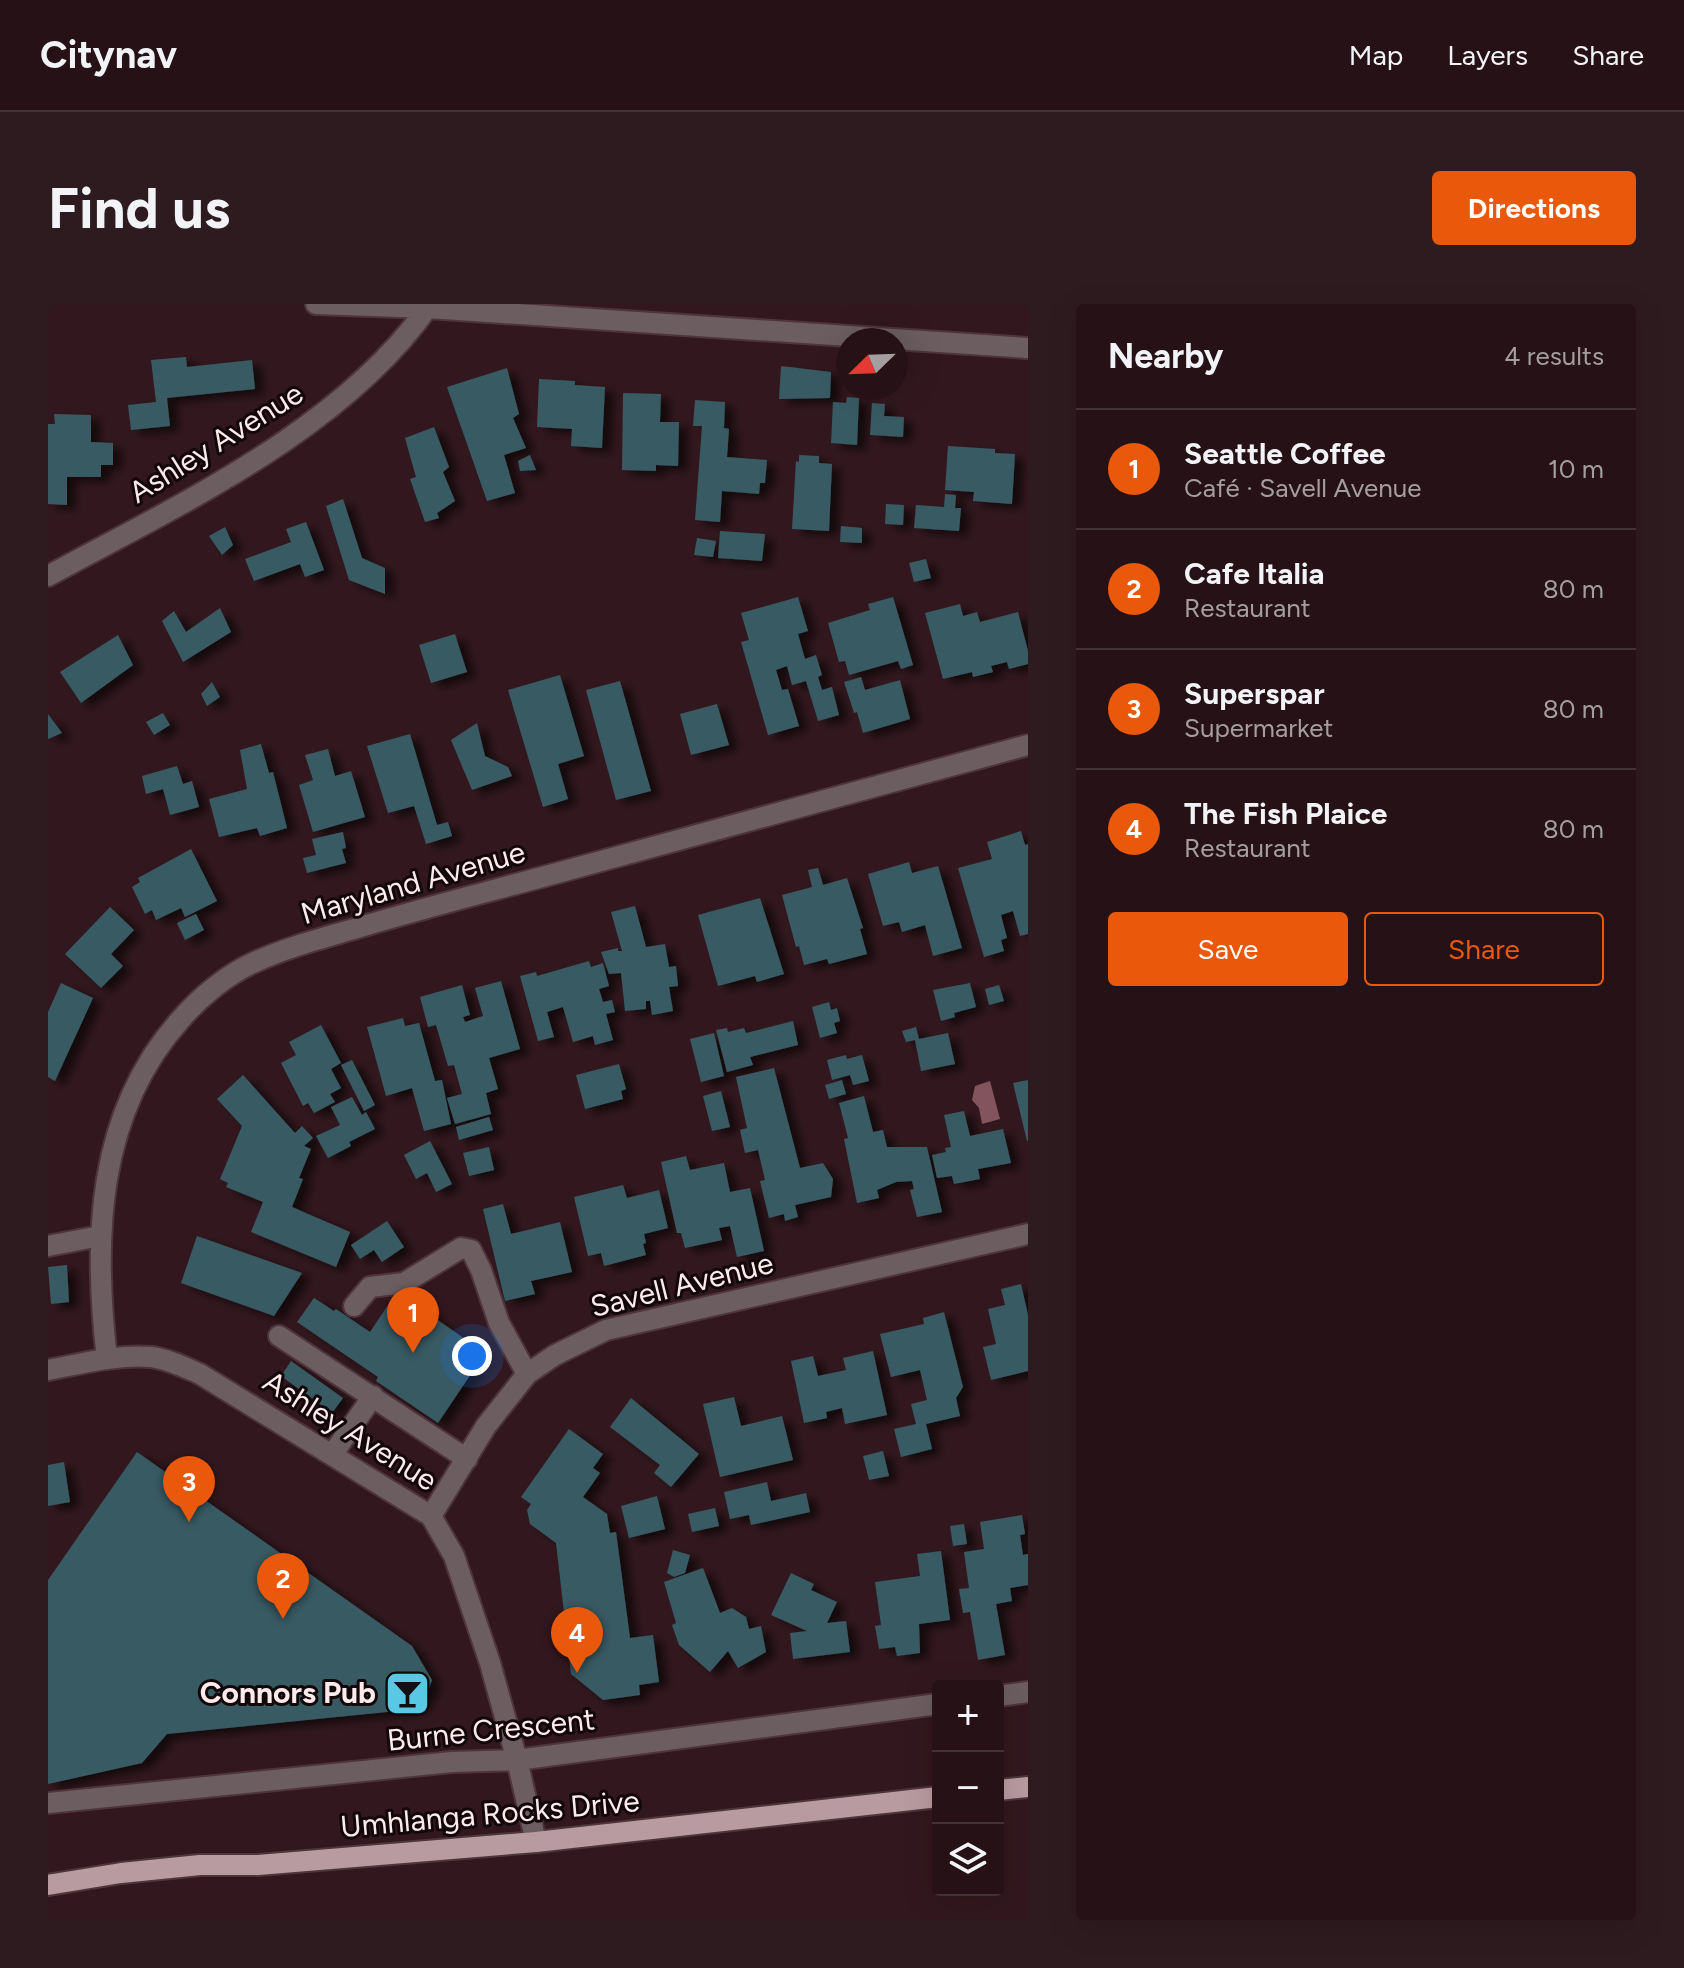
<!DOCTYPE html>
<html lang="en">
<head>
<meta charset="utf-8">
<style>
	:root { --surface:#261216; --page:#2e1b1f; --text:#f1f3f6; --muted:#a49ea1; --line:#423235; --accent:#ea580c }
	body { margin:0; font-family:Figtree,sans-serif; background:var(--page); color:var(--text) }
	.controls { position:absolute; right:24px; bottom:24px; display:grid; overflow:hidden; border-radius:8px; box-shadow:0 8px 32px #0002 }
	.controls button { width:72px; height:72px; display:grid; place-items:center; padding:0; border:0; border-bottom:2px solid var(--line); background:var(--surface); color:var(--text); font:40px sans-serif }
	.compass { position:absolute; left:788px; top:24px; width:72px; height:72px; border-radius:50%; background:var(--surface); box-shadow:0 8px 32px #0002; rotate:247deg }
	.you { position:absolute; left:424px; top:1052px; width:28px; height:28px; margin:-20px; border:6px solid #fff; border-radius:50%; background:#1a73e8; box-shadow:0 0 0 12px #1a73e833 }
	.badge { display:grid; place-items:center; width:52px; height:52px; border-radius:50%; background:var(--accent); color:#fff; font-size:26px; font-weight:700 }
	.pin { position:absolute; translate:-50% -66px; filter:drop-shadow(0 2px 4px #0008) }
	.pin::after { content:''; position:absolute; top:42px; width:28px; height:24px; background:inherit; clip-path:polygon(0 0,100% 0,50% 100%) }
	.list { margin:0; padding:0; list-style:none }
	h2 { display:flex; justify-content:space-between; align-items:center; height:104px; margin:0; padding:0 32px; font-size:34px }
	h2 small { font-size:26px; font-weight:400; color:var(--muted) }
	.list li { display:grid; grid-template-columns:52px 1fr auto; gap:24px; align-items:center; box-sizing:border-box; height:120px; padding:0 32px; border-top:2px solid var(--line) }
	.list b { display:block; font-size:30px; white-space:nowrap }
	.list p { margin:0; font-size:26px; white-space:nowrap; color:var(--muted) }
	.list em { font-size:26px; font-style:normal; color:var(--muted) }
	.actions { display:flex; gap:16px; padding:24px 32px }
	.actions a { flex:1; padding:18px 0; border:2px solid var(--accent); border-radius:8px; text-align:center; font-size:28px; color:var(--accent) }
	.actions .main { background:var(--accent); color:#fff }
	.icon { flex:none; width:44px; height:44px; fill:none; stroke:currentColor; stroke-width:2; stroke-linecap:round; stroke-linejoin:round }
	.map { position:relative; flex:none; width:980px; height:1616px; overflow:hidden; border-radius:8px }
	header { display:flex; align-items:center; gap:48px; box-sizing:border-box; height:112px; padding:0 40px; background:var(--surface); border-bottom:2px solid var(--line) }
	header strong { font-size:38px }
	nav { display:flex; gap:44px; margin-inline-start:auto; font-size:28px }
	.intro { display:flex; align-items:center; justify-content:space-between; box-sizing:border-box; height:192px; padding:0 48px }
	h1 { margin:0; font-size:56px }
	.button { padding:20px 36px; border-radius:8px; background:var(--accent); color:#fff; font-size:28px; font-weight:700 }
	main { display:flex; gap:48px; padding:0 48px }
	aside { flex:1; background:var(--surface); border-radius:8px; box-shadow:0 8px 32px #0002 }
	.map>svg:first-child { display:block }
</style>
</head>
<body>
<header>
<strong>Citynav</strong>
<nav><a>Map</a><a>Layers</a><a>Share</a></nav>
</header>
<div class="intro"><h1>Find us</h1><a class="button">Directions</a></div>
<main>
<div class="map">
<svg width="980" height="1616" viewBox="0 0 980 1616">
	<defs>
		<filter id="shadow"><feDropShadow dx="9" dy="5" stdDeviation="4" flood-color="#0009"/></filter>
	</defs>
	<rect width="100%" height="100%" fill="#32181e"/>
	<path fill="#84545e" d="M942 777 952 815 934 820 931 804 924 796 927 782Z"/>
	<path fill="#395a63" filter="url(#shadow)" d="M138 53 139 63 204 56 207 85 119 94 122 122 83 126 80 101 108 98 103 56Z
		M733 62 783 68 782 94 731 95Z
		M459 64 471 110 465 114 478 144 456 151 467 189 439 197 399 83Z
		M491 75 527 77V81L557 83 554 144 523 142 524 125 489 123Z
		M575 89 613 90 612 118H631L630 162 608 161V167L574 166Z
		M799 93 811 94 809 141 783 139 785 98 798 99Z
		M647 96 677 98 676 124 681 125 679 153 719 156 717 179H712L711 190 674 187 672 218 647 216 654 122H645Z
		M824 99 837 100 836 112 856 113 855 133 822 131Z
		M6 110 43 111V138L65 139V161H53V173H19V201L0 200V120H7Z
		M386 123 401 163 395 168 407 197 389 209 391 214 377 218 362 175 368 173 357 134Z
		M900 142 947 145V149L967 150 964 200 925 197 926 188 897 186Z
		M482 151 488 166 472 167 470 157Z
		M751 151 771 152V159L784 160 781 227 744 225 748 157 751 158Z
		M897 190 908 191 907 204H913L911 227 866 224 868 201 896 203Z
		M295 195 314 254 337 264V290L301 276 278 202Z
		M838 200 856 201 855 221 837 220Z
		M258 218 276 266 257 273 252 260 206 277 197 255 243 238 238 225Z
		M793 222 814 224V239L792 238Z
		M177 223 185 241 174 251 161 232Z
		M672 227 717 230 714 257 670 254Z
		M649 234 668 237 665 253 646 251Z
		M878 255 883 274 866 278 861 259Z
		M750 293 760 327 750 330 757 355 768 351 774 371 770 373 774 386 784 383 791 411 770 417 758 377 744 381 739 362 728 366 734 386 740 385 751 422 720 431 693 338 701 336 693 309Z
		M845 293 865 361 853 365 850 357 801 371 797 357 791 358 780 319 822 306 820 300Z
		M912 300 915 312 929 308 932 318 970 308 980 347V360L961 365 959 358 943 362 945 368 925 373 924 368 895 375 877 309Z
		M172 304 183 328 135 358 114 317 126 307 138 328Z
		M407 330 419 368 383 379 371 341Z
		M70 331 85 361 33 399 12 368Z
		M512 371 536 452 510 460 520 495 495 503 460 386Z
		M813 373 817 386 852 376 862 415 815 429 809 408 806 409 796 378Z
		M572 377 603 487 568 496 538 386Z
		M164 378 172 393 159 402 153 390Z
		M669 400 681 441 643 451 632 410Z
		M115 409 122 421 106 431 98 418Z
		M0 410 14 429 0 435Z
		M429 419 437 452 460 463 464 472 424 486 403 436Z
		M362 430 389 521 400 518 404 532 378 540 366 502 340 509 319 442Z
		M213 440 221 469 225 468 239 524 212 532 209 524 171 533 161 495 199 485 192 446Z
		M280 445 287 472 303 467 317 513 265 528 251 481 265 476 257 451Z
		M129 462 135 480 144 477 151 503 122 511 115 485 98 490 94 472Z
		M973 527 977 541 980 540V630L972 632 965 607 953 611 959 634 953 636 956 647 936 653 910 564 944 555 939 538Z
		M295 528 298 544 294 545 298 559 259 569 255 554 268 551 264 535Z
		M143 545 169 597 137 613 133 604 108 616 104 606 97 610 84 583 92 578 90 574Z
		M861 558 864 569 890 562 914 644 885 652 877 621 854 628 851 618 835 622 820 570Z
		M770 564 775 581 799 574 815 624 812 625 819 650 781 660 779 655 756 661 751 642 748 643 734 591 764 583 760 566Z
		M712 594 736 670 709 678 707 672 670 682 650 611Z
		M587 602 598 643 617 640 621 663 628 662 630 682 621 683 625 707 604 711 602 697H598V705L577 707 573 669 561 670 553 648 570 644V647H574L563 608Z
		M62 603 86 626 63 650 75 662 53 684 17 650Z
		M148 610 156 626 137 636 129 619Z
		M541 657 543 663 555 659 561 682 551 685 555 698 564 696 567 708 558 710 565 736 547 741 545 732 525 738 515 703 499 708 506 733 490 737 472 672 488 668 489 672Z
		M453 677 472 745 441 754 450 785 438 789 443 810 407 820 399 794 414 790 406 761 400 762 388 721 380 723 372 693 414 681 422 711 415 713 417 718 435 712 427 684Z
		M13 679 45 694 7 777 0 773V708Z
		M922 679 928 703 906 709 907 713 893 717 885 686Z
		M951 681 956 697 941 701 937 685Z
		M781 698 783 706 789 704 792 717 786 719 789 729 772 734 764 703Z
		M355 714 357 722 371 719 387 777 394 776 403 820 376 827 364 784 338 792 319 723Z
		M745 717 750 741 702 753 705 761 679 768 668 726 679 724 680 728 696 724 698 729Z
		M273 721 293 759 283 765 293 784 282 790 287 798 266 809 260 799 255 802 233 759 248 751 241 738Z
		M868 723 871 735 900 729 907 760 873 767 867 736 858 738 854 727Z
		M666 729 676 772 653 778 642 735Z
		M798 751 799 755 814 751 821 777 805 781 802 771 784 776 779 756Z
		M304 756 327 801 316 807 293 761Z
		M571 760 578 785 573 787 575 795 537 805 528 771Z
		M726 764 752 864 775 859 785 875 783 893 747 901 750 913 737 917 736 910 721 914 712 877 717 876 710 846 697 849 692 826 699 824 688 773Z
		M195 771 247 829 254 822 265 834 256 842 263 845 251 874 255 875 244 903 302 928 288 963 203 928 215 898 178 883 180 879 172 875 194 822 169 795Z
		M794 776 798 790 781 795 777 781Z
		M980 776V837H979L965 779Z
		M673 787 682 823 664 827 655 792Z
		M816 792 825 828 835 826 839 843H879L894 908 869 913 862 886 866 885 864 877 848 878 829 886 831 894 809 899 796 835 800 834 791 799Z
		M304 793 314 811 318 808 327 825 301 838 303 842 280 854 268 832 292 821 283 803Z
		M916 807 922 832 955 825 963 859 930 865 932 875 906 880 904 872 889 874 884 851 898 848 897 844 903 843 896 811Z
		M441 813 445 826 411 836 408 823Z
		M382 837 404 880 388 888 379 869 368 875 356 851Z
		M441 843 446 866 421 872 415 849Z
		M638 852 642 866 676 859 682 888 702 884 716 947 689 953 682 922 671 924 674 936 637 944 633 929H629L613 858Z
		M575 881 579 894 611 886 620 924 596 930 598 939 595 940 598 951 556 962 553 949 540 952 526 893Z
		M455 900 463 930 512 918 524 968 483 977 487 990 457 997 435 905Z
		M339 917 356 943 334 958 326 946 312 955 303 941Z
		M149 932 254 969 226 1012 133 979Z
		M19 961 21 998 3 1000 0 963Z
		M973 980 980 1011V1067L943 1076 935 1043 948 1040 940 1005 957 1001 953 985Z
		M346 992 374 1011 377 1007 437 1049 390 1119 328 1077 330 1073 249 1018 266 994 286 1007 288 1005 322 1028Z
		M896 1008 915 1083 908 1094 912 1112 878 1120 884 1145 853 1153 846 1125 868 1120 863 1100 879 1096 872 1066 843 1073 832 1030 876 1020 875 1014Z
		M825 1047 839 1111 797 1120 794 1104 778 1108 779 1114 756 1119 743 1057 765 1052 770 1072 798 1066 795 1054Z
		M243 1057 295 1094 284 1109 233 1072Z
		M686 1093 693 1122 734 1112 745 1156 672 1173 655 1100Z
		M583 1094 651 1150 623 1183 606 1169 612 1161 562 1123Z
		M521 1125 555 1150 545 1164 552 1169 535 1193 559 1210 562 1229 568 1228 582 1334 605 1331 611 1378 591 1381 592 1391 555 1396 523 1370 508 1239 482 1220 479 1206 483 1200 473 1193Z
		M835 1147 841 1172 821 1176 815 1152Z
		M89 1148 364 1342 384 1376 379 1390 369 1405 119 1430 94 1459 0 1480V1276Z
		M16 1158 22 1198 0 1202V1161Z
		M719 1178 723 1197 758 1189 762 1208 703 1221 701 1211 682 1215 676 1188Z
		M609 1192 617 1225 581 1234 573 1202Z
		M667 1204 671 1222 644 1228 640 1210Z
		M974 1211 977 1230 972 1231 975 1251 980 1250V1281L962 1284 964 1297 948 1300 957 1351 930 1356 922 1308 915 1309 911 1285 921 1284 916 1248 936 1245 932 1218Z
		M916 1220 919 1240 905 1242 902 1222Z
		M625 1246 642 1251 637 1269 626 1273 619 1269Z
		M893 1247 902 1316 871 1320 872 1349 849 1352 847 1343 831 1345 827 1322 833 1321 827 1278 872 1272 869 1250Z
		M655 1264 672 1309 684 1304 698 1313 701 1325 713 1322 718 1348 690 1364 680 1347 662 1368 631 1341 624 1321 628 1319 616 1278Z
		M743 1269 766 1280 763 1286 789 1298 779 1319 798 1317 802 1348 745 1355 742 1329 759 1327 723 1311Z"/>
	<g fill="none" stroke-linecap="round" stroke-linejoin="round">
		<defs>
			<path id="minor" d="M268 0 380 4 980 44
				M0 272C130 201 296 125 382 0
				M0 942 52 932
				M306 1002 322 983 356 979 413 944 423 946 433 966 451 1019 479 1070
				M231 1032 419 1155
				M59 1055C45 936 48 809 133 715 153 692 180 670 207 658 240 643 275 634 309 624 372 605 435 589 498 572 659 529 819 484 980 441
				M0 1066C33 1060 69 1050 103 1053 120 1055 136 1063 152 1070L383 1212 406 1252 442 1359 469 1456 488 1538
				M284 1151 325 1092
				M383 1212 438 1122 479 1070 507 1051 558 1026 980 930
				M950 1392 980 1388
				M0 1499 404 1458 469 1456 890 1400"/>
			<path id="major" d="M950 1486 980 1483
				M0 1581 73 1569 152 1561H210L488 1538 890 1493"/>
		</defs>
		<use href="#minor" stroke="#4e353b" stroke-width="24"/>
		<use href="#major" stroke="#4e353b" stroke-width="24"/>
		<use href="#minor" stroke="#6c5e60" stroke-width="20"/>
		<use href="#major" stroke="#b89ba0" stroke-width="20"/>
	</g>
	<defs>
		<symbol id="bar-square" viewBox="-11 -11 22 22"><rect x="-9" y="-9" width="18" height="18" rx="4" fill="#59c8e5" stroke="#120709"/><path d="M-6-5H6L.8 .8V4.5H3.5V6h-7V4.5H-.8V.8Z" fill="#111"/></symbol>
	</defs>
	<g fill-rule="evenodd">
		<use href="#bar-square" x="334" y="1364" width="51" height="51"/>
	</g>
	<g text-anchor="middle" stroke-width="6" stroke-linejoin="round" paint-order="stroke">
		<g font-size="30" fill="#fdeaed" stroke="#120709">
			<text transform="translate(168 139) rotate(-32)" y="10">Ashley Avenue</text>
			<text transform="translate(365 579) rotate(-16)" y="10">Maryland Avenue</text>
			<text transform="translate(634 981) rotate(-14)" y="10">Savell Avenue</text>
			<text transform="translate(302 1127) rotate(32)" y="10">Ashley Avenue</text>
			<text transform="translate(443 1426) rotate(-6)" y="10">Burne Crescent</text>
			<text transform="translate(442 1510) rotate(-5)" y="10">Umhlanga Rocks Drive</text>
		</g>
		<g font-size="30" font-weight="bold" fill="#fdeaed" stroke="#120709" text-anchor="end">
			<text x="328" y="1399">Connors Pub</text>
		</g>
	</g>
</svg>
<div class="controls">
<button>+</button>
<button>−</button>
<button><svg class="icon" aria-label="layers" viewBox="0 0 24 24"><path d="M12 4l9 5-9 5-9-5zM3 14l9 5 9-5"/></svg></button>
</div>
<svg class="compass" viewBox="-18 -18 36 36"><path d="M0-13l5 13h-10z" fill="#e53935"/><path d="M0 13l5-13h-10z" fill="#a49ea1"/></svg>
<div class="you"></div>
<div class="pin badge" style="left:365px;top:1049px">1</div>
<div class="pin badge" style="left:235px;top:1315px">2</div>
<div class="pin badge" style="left:141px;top:1218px">3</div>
<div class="pin badge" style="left:529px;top:1369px">4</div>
</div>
<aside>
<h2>Nearby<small>4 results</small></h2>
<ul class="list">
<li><span class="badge">1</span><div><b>Seattle Coffee</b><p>Café · Savell Avenue</p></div><em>10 m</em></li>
<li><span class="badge">2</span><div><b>Cafe Italia</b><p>Restaurant</p></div><em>80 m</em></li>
<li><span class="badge">3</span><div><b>Superspar</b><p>Supermarket</p></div><em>80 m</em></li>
<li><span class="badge">4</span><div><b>The Fish Plaice</b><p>Restaurant</p></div><em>80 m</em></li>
</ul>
<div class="actions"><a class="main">Save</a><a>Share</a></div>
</aside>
</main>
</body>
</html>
